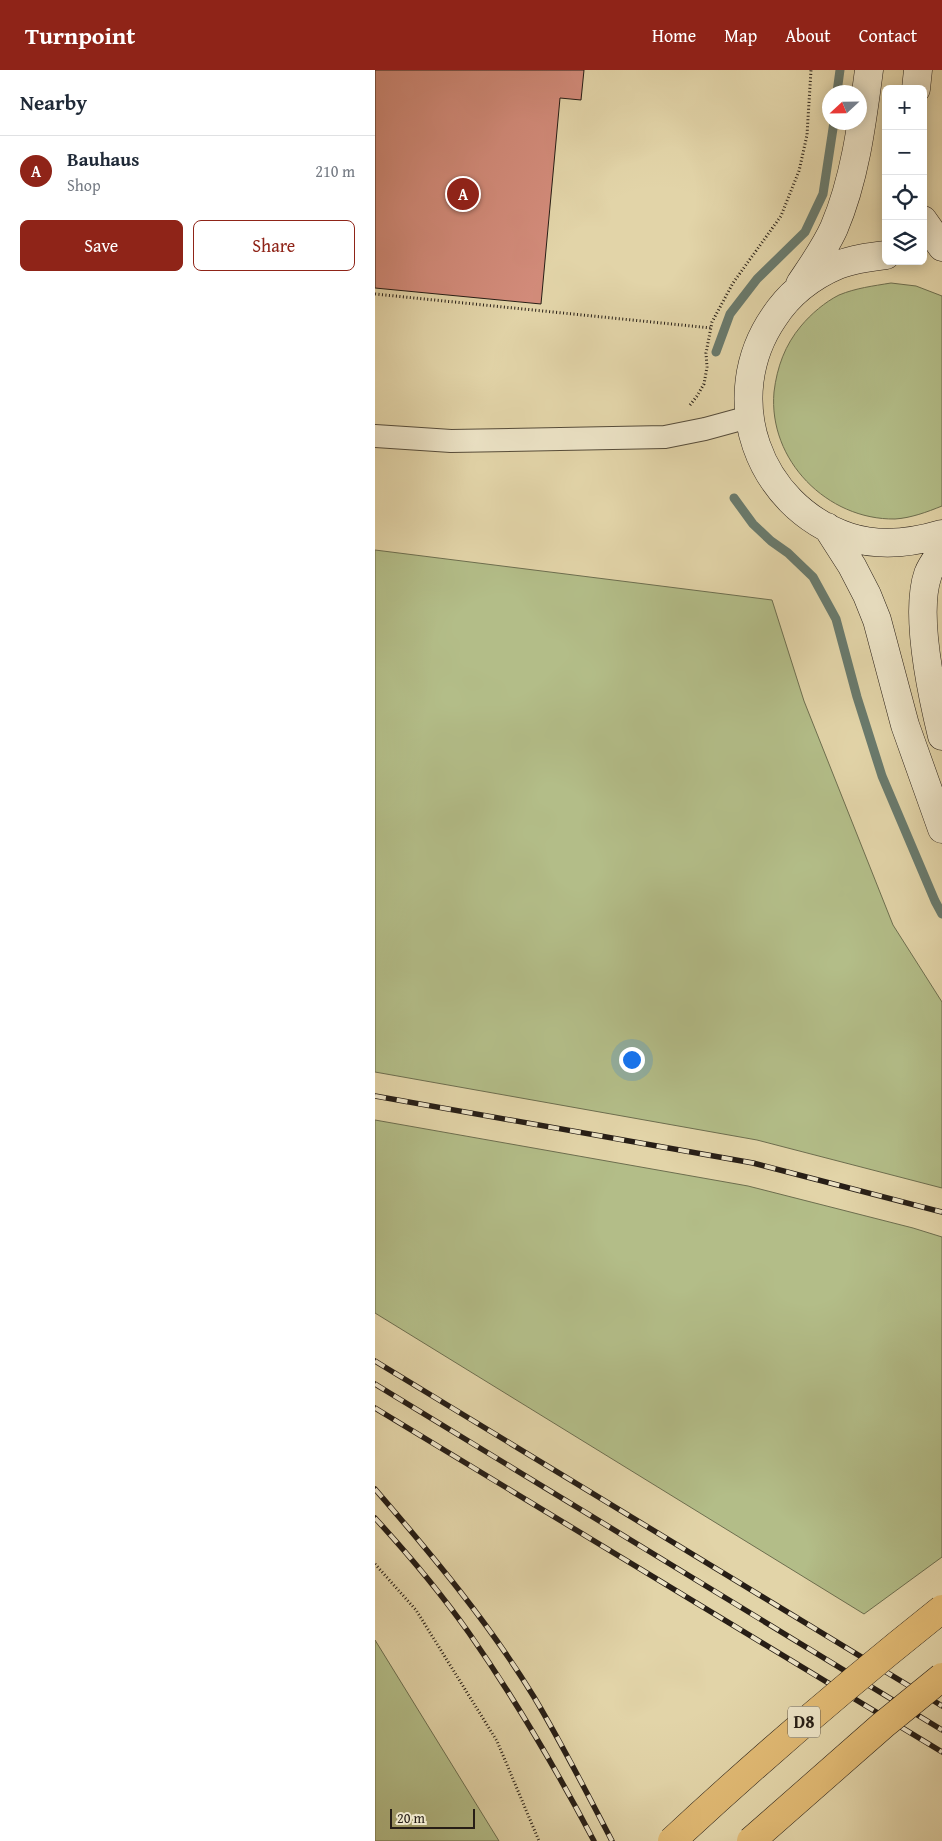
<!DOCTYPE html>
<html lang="en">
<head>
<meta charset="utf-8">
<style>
	:root { --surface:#fff; --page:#f2f2f3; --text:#1f2937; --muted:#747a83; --line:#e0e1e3; --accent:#8f2418 }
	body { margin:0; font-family:"Gentium Book Plus",serif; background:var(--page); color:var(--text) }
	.controls { position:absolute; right:15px; top:15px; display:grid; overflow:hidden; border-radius:8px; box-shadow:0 2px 12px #0003 }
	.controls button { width:45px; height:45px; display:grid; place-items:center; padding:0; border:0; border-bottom:1px solid var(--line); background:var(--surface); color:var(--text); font:25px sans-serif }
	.compass { position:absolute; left:447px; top:15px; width:45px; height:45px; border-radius:50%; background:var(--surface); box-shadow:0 2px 12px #0003; rotate:248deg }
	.scale { position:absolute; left:15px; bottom:12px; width:85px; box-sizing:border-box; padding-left:5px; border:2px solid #271e16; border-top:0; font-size:14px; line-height:18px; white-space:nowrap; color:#271e16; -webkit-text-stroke:4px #ece3c6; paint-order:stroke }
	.you { position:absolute; left:256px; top:989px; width:18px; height:18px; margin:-12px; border:4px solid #fff; border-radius:50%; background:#1a73e8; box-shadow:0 0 0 8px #1a73e833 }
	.badge { display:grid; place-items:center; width:32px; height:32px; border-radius:50%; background:var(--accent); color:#fff; font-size:16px; font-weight:700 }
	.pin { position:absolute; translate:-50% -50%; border:2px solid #fff; box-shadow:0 1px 5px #0006 }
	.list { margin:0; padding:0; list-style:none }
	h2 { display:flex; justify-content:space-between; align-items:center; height:65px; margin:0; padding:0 20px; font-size:21px }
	h2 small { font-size:16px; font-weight:400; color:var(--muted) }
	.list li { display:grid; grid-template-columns:32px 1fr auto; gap:15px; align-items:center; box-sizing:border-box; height:70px; padding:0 20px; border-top:1px solid var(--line) }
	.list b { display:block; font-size:19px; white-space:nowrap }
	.list p { margin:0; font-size:16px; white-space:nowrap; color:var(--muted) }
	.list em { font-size:16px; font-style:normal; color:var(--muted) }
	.actions { display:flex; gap:10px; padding:15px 20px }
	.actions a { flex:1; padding:11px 0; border:1px solid var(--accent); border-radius:8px; text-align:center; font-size:18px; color:var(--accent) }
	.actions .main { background:var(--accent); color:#fff }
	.icon { flex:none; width:28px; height:28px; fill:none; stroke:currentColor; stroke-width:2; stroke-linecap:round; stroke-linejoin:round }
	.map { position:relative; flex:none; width:567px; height:1771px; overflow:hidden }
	header { display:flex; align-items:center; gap:30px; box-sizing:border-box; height:70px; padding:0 25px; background:var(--accent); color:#fff }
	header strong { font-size:24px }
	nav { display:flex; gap:28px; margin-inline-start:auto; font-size:18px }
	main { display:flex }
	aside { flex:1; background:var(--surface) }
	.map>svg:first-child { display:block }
</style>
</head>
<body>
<header>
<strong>Turnpoint</strong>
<nav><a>Home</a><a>Map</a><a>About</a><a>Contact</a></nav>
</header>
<main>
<aside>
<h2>Nearby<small></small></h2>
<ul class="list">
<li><span class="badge">A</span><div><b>Bauhaus</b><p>Shop</p></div><em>210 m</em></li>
</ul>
<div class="actions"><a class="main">Save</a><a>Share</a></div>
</aside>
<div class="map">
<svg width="567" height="1771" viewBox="0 0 567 1771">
	<rect width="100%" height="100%" fill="#e2d4a8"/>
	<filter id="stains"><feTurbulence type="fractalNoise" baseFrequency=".004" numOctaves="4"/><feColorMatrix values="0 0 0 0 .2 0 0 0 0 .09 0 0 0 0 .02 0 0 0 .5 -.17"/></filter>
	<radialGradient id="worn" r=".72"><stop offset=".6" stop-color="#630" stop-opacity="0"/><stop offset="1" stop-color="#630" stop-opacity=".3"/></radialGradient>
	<path fill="#b3bd88" stroke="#6d6e4f" d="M516 213 541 216 567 226V436C552 442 536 448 520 449 452 450 393 390 399 322 402 297 410 275 426 256 436 244 450 232 464 225 481 218 498 216 516 213Z
		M0 480 397 530 429 631 518 855 567 932V1118L382 1070 0 1002Z
		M0 1050 373 1116 538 1158 567 1167V1487L489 1544 0 1243Z
		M0 1570 124 1771H0Z"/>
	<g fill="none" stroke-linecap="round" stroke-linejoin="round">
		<path stroke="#697a6d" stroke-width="9" d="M462 22 465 0
			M341 282 355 244 382 209 430 162 448 124 459 52
			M359 428 378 454 396 471 413 483 438 507 461 549 482 627 507 706 560 831 567 844"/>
	</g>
	<path fill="#d28b7a" stroke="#271e16" d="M0 0H209L206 30 185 28 166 234 0 218Z"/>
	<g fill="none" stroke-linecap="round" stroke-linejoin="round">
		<defs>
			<path id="minor" d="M0 366 76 371 290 367 330 359 374 347"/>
			<path id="secondary" d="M541 19 543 0
				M548 150 567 177
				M511 185C494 187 478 189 463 195 437 206 414 224 399 247 344 327 382 436 474 467 505 477 537 473 567 464
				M425 214C437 196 450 178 459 158 480 109 487 53 494 0
				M452 457 477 496 492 525 502 550 530 655 567 759
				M567 481C562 488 556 496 553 504 539 544 557 625 567 666"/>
		</defs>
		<use href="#minor" stroke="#564c3a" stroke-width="24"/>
		<use href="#secondary" stroke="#271e16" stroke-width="29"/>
		<path stroke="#271e16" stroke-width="3" stroke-dasharray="1 2.5" stroke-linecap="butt" d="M0 224 336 258
			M315 335 322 326 329 314 332 297 331 283 337 252 358 213 406 146 424 101 432 65 436 0
			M0 1494 41 1540 122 1671 164 1771"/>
		<use href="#minor" stroke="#ece3c6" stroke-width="22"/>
		<use href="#secondary" stroke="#ece3c6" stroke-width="28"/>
		<defs>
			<path id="rail" d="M0 1026 378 1093 567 1142
				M0 1291 567 1636
				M0 1314 567 1660
				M0 1338 567 1682
				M0 1419C57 1485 114 1553 159 1627 187 1674 212 1723 237 1771
				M0 1448C33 1484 65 1522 94 1563 140 1629 181 1699 219 1771"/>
		</defs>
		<use href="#rail" stroke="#271e16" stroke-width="5.5"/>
		<use href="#rail" stroke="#ece3c6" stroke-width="4" stroke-dasharray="11" stroke-linecap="butt"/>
		<defs>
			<path id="motorway-bridge" d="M297 1771C384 1690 474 1613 567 1539
				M376 1771 508 1655 567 1607"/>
		</defs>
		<use href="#motorway-bridge" stroke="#271e16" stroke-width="29" stroke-linecap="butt"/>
		<use href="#motorway-bridge" stroke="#e1ba74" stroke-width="28"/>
	</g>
	<g text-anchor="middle" stroke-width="4.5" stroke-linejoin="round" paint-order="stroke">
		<rect fill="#ece3c6" stroke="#62594b" stroke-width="1" x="413" y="1636.5" width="32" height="31" rx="4"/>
		<g font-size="18" font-weight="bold" fill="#271e16">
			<text x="429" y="1658">D8</text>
		</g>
	</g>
	<rect width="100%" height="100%" filter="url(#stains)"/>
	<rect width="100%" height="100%" fill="url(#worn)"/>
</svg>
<div class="controls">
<button>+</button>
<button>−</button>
<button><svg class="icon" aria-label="locate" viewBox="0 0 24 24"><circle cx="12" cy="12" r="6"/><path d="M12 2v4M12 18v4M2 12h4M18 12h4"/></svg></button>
<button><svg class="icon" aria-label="layers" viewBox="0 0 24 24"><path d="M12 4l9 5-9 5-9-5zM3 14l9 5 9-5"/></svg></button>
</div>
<svg class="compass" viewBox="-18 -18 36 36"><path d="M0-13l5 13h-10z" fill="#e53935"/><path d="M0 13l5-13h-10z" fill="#747a83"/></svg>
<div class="scale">20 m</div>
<div class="you"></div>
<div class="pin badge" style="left:88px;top:124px">A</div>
</div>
</main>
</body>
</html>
